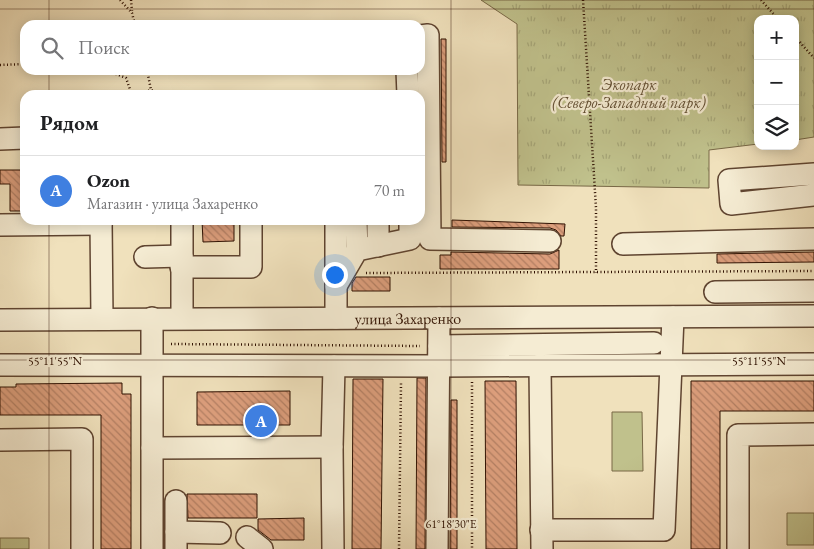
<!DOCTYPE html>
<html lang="ru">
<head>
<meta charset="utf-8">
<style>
	:root { --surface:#fff; --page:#f2f2f2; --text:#202124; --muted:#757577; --line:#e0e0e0; --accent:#8f2418 }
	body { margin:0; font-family:"EB Garamond",serif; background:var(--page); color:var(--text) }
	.controls { position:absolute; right:15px; top:15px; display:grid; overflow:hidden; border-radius:10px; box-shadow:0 2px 12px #0003 }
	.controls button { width:45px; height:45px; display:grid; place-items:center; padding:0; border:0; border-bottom:1px solid var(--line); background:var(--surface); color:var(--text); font:25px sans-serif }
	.you { position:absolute; left:334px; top:274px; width:18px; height:18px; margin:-12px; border:4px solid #fff; border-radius:50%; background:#1a73e8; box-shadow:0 0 0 8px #1a73e833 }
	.badge { display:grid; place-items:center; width:32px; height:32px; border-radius:50%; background:var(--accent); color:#fff; font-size:16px; font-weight:700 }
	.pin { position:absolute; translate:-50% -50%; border:2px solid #fff; box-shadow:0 1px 5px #0006 }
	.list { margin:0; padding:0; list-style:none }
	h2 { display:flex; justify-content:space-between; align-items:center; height:65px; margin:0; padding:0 20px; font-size:21px }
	h2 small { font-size:16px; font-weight:400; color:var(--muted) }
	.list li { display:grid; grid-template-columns:32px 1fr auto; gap:15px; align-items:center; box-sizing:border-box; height:70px; padding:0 20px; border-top:1px solid var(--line) }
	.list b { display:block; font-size:19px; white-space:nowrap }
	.list p { margin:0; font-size:16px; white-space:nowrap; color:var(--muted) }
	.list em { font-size:16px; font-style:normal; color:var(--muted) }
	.icon { flex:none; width:28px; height:28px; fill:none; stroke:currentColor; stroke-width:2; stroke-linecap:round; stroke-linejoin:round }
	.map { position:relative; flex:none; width:814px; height:549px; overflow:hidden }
	.search { position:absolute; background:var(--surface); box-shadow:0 2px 12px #0003; left:20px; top:20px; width:405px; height:55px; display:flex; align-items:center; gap:12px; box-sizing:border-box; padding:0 18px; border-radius:15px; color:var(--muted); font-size:19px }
	.panel { position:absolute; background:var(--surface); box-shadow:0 2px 12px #0003; left:20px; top:90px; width:405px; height:135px; border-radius:15px }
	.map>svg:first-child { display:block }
</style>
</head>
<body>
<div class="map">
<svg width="814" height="549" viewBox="0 0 814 549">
	<defs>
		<pattern id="park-tufts" width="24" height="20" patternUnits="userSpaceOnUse" patternTransform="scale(1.25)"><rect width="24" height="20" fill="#c0c18c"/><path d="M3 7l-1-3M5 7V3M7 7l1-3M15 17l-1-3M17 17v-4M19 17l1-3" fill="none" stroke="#a5a577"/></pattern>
		<pattern id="building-back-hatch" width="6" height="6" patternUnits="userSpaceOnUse" patternTransform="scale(1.25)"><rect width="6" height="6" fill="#dc9e7c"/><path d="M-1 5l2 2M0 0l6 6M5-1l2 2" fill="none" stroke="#b37f63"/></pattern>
	</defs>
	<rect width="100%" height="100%" fill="#f0e1bc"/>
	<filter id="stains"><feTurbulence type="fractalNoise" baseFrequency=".004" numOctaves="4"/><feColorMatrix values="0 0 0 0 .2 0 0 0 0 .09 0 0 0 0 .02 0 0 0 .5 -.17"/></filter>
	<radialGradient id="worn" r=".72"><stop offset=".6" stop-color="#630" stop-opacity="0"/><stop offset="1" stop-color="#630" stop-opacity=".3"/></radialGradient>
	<path fill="url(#park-tufts)" stroke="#786846" d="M481 0H814V137L795 140V19H758V144L709 150V188L518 185 517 24Z"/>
	<path fill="#c0c18c" stroke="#786846" d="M612 412H642L643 471H612Z
		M787 513H814V545H787Z
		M0 538H29V549H0Z"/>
	<path fill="url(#building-back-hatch)" stroke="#2f1001" d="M441 39H446V162H442Z
		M0 170H25V211H10V184H0Z
		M202 220H234V241L203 242Z
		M452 220 565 224 564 236H561L556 230 550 228 452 227Z
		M559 250V269H440V255H451V252L550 254Z
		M814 252V262L717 263V254Z
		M356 277H390V291H352V283Z
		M417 378H426L425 549H416Z
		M353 379H383L381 549H352Z
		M485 381H516L517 549H486Z
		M691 381H814V411H720V549H691Z
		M122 383V394H131V549H101V415H0V387H16V384Z
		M290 391V425H197V392Z
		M451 400H457V549H450Z
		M187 494H257V518H188Z
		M304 518V540H271L258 530V519Z"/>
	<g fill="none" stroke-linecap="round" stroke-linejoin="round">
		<defs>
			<g id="minor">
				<path d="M420 36 428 35 430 239 550 241"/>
				<path d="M407 70 408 95"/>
				<path d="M0 139 25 138"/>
				<path d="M814 174 729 180 731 204 814 195"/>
				<path d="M101 220 102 318"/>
				<path d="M336 220V318"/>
				<path d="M356 220 357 250"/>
				<path d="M378 220V246"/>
				<path d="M0 225 101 224"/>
				<path d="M623 244 814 239"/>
				<path d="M145 257 182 256"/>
				<path d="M181 267H251V220"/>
				<path d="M336 286 357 250 410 239V220"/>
				<path d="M715 292 814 291"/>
				<path d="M152 318V549"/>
				<path d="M182 318V220"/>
				<path id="s1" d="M0 320 814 316"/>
				<path d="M439 346 654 343"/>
				<path d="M0 365 439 366 814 364"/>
				<path d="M540 365 542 549"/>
				<path d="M0 440 82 439V549"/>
				<path d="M152 448 332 447"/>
				<path d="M176 501V549"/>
				<path d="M541 530H664L673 317"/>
				<path d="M176 532 220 533"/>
				<path d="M247 537 262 549"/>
				<path d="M333 549 332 447 334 366"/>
				<path d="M437 549 439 318"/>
				<path d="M738 549V435L814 434"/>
			</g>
		</defs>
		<use href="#minor" stroke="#5f4430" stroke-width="24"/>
		<path stroke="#2f1001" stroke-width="2.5" stroke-dasharray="1 2.5" stroke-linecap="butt" d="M120 0 132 13 135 25
			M131 0 132 11
			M583 0 596 208V273
			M761 0 778 19
			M795 37 814 58
			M0 65 25 64
			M106 70 126 78 132 95
			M147 70 151 90 167 95
			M135 95 151 90
			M366 273 814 271
			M171 344 420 346
			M472 382V549
			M399 549 401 383"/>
		<use href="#minor" stroke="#f5ecd3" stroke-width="21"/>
	</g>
	<path fill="none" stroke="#2f1001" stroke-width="1" stroke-opacity="0.45" d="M49 0V25M451 0V549M0 9H814M49 70V95M49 220V549M0 360H814"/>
	<g text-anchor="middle" stroke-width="4.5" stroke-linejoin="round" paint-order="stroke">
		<g font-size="16" font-style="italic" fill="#624e32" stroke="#f5ecd3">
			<text x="629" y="90">Экопарк<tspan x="629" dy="18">(Северо-Западный парк)</tspan></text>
		</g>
		<g font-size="16" fill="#2f1001" stroke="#f5ecd3">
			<text dy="6" stroke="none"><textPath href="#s1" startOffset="408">улица Захаренко</textPath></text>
		</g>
	</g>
	<g font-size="12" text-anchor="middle" fill="#2f1001" stroke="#f5ecd3" stroke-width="4.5" stroke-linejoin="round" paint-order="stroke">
		<text x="55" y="365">55°11'55"N</text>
		<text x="759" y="365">55°11'55"N</text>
		<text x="451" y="528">61°18'30"E</text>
	</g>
	<rect width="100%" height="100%" filter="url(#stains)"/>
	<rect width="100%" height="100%" fill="url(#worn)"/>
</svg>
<div class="controls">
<button>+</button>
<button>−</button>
<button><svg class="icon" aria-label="layers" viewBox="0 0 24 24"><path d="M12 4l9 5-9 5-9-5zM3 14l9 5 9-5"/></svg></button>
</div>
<div class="you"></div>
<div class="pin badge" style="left:261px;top:421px;background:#3f7fe0">A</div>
<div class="search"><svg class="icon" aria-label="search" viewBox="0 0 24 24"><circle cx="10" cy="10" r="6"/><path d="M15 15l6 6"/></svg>Поиск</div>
<section class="panel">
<h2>Рядом<small></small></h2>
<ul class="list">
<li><span class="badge" style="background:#3f7fe0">A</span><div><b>Ozon</b><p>Магазин · улица Захаренко</p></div><em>70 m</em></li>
</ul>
</section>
</div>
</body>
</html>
